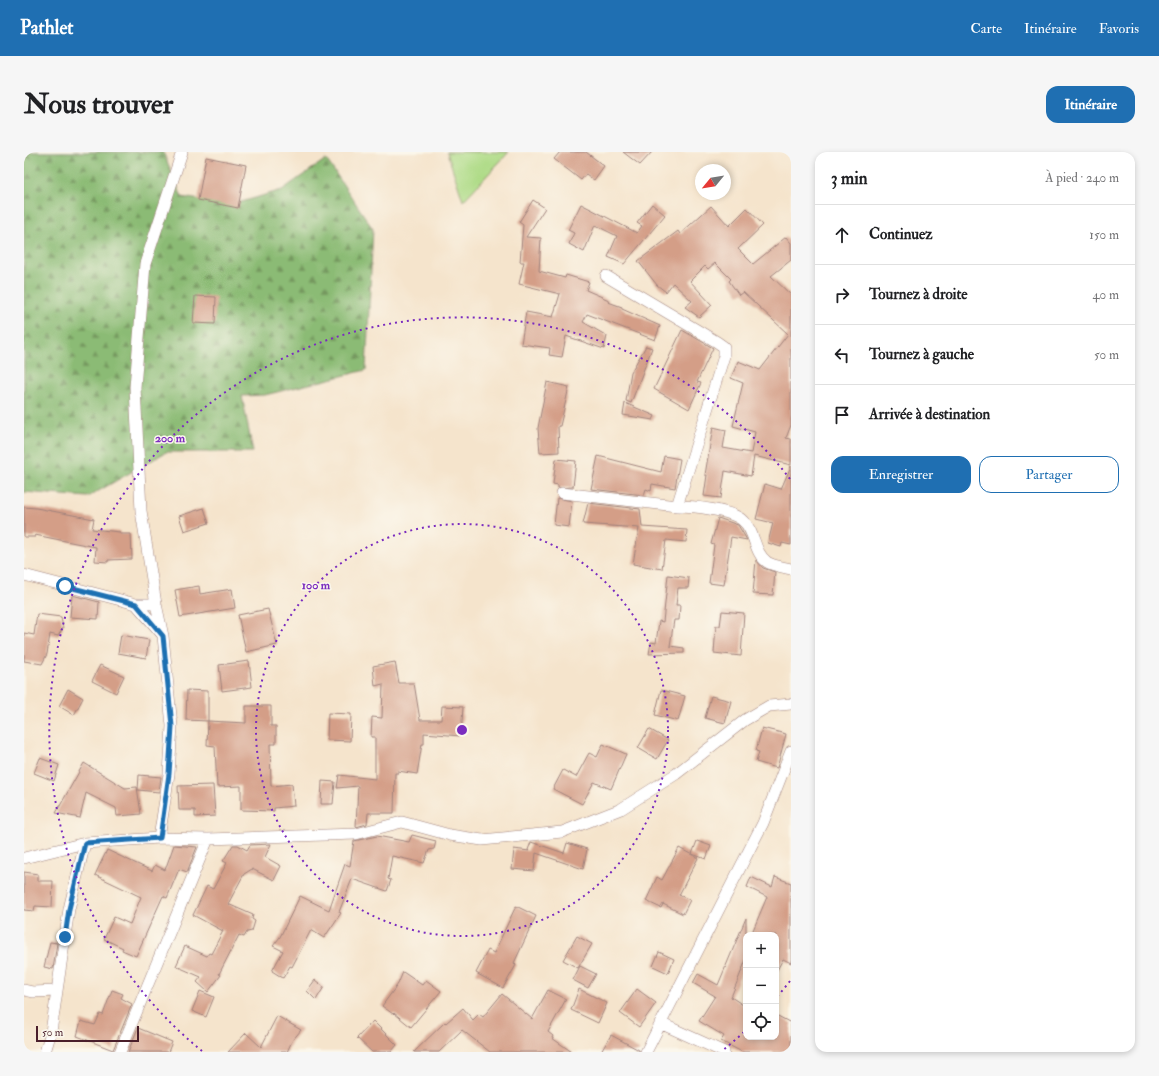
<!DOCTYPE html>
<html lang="fr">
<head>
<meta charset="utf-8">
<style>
	:root { --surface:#fff; --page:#f6f6f6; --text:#202124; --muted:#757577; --line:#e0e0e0; --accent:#1f6fb2 }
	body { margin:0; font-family:"IM FELL Double Pica",serif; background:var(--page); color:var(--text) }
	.controls { position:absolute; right:12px; bottom:12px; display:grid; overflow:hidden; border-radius:8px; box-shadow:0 2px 6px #0003 }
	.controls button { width:36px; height:36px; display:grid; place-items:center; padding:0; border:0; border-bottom:1px solid var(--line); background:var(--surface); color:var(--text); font:20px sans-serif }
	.compass { position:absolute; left:671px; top:12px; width:36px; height:36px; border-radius:50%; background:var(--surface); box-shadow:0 2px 6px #0003; rotate:240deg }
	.scale { position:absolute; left:12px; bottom:10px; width:103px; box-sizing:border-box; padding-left:4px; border:2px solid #4a1f2b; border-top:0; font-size:11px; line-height:14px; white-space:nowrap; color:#4a1f2b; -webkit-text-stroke:3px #fbf7ec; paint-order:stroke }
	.stop { position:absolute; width:12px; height:12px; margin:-9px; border:3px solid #1f6fb2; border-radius:50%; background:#fff }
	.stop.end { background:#1f6fb2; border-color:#fff; box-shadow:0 1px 4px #0008 }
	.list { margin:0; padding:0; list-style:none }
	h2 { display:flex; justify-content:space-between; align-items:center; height:52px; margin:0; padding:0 16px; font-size:17px }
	h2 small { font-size:13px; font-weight:400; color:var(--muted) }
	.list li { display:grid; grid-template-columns:26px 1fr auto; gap:12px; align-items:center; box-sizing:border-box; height:60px; padding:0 16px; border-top:1px solid var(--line) }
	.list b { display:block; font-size:15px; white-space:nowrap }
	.list em { font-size:13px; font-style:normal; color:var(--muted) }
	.actions { display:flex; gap:8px; padding:12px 16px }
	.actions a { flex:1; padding:9px 0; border:1px solid var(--accent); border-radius:12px; text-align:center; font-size:14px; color:var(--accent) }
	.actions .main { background:var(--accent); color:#fff }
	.icon { flex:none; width:22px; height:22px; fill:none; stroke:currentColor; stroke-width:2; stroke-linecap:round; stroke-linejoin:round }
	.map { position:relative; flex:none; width:767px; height:900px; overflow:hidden; border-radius:12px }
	header { display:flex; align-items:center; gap:24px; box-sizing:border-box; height:56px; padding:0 20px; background:var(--accent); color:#fff }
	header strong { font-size:19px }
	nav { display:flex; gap:22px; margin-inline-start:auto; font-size:14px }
	.intro { display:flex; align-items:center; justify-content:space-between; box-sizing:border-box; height:96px; padding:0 24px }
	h1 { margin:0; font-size:28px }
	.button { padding:10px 18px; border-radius:12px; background:var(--accent); color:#fff; font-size:14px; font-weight:700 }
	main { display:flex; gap:24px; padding:0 24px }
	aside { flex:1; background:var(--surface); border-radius:12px; box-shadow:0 2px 6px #0003 }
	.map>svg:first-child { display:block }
</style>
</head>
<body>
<header>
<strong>Pathlet</strong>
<nav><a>Carte</a><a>Itinéraire</a><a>Favoris</a></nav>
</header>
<div class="intro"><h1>Nous trouver</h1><a class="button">Itinéraire</a></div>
<main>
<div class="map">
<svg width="767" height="900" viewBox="0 0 767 900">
	<defs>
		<pattern id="forest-firs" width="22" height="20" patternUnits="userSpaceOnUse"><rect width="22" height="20" fill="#8bbb74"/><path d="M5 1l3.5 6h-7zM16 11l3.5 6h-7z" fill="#74975f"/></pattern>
	</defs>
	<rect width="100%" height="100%" fill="#fbf7ec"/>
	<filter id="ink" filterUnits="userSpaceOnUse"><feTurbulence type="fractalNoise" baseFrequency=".025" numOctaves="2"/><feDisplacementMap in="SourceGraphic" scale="8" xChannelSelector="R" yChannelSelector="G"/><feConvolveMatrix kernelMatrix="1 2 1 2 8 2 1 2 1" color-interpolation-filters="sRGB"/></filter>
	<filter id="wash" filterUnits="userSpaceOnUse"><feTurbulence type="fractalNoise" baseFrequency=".012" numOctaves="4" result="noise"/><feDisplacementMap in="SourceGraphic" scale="16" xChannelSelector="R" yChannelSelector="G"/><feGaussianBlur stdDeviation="0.9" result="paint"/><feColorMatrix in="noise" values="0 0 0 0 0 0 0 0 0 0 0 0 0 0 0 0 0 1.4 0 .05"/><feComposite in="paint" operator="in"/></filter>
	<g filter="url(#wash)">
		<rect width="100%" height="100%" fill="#f5e4cc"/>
		<path fill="#afdb87" stroke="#7c7d59" d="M423 0H485L439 49Z"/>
		<path fill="url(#forest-firs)" stroke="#6a6d50" d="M0 0H139L158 45 207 53 258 38 302 7 349 77 342 218 241 243 218 244 229 300H142L64 345 0 340Z"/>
		<g id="blocks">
			<path fill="#d49e87" d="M536 0H562L580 14 570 28 562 22 557 28 530 7Z
				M599 0H628L616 13Z
				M182 5 222 13 214 56 174 48Z
				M509 48 521 56 502 85 517 86 515 119 541 126 542 123 565 130 562 138 585 148 584 150 598 155V157L636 174 631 188 563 162 559 170 583 184 580 197 542 184 538 205 525 203 526 196 497 192 502 160 529 165 536 142 495 132 500 110H496L499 73 495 70Z
				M557 52 613 81 618 74 613 71 628 52 641 63 600 112 584 105 593 84 571 73 560 100 545 92 550 81 544 78Z
				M687 54 705 74 723 56 739 73 714 97 729 112 762 85 767 91V108L747 124 767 143V273L762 286 767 287V313L730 304 727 324 701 319 697 346 680 344 683 323H681L689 275 702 278 699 296 727 301 731 280 709 274 719 231 707 226 714 209 736 218 764 182 719 140 715 143 705 129 707 127 691 111 684 117 681 114 666 129 688 153 675 165 661 155 668 149 649 131 642 140 633 133 614 109 654 79 656 82Z
				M171 144 192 145 191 172 169 171Z
				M658 178 689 196 673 230 677 231 665 257 630 237Z
				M622 194 628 196 607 251 602 249 607 220Z
				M523 230 545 235 536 274H534L535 300 516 301 514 276Z
				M601 251 631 264 629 268 599 263Z
				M574 304 637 320 640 304 656 307 651 336 628 332 627 339 622 337 620 343 567 337Z
				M532 307 552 309 549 335 534 336V333L529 332Z
				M767 314V393L758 391 757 395 744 391 749 371 732 367 741 332 757 337Z
				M533 346 548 349 545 375 530 373Z
				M564 351 616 357 618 375 663 378 662 390 642 388 638 417 609 412 615 376 559 372Z
				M0 355 12 356 70 367 68 377 96 380V382H107L108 407 84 408V410L71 409 72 395 11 383V385H0Z
				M180 356 185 371 160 379 155 364Z
				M694 366 714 373 723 388 707 385 700 433 685 431 690 393 687 392Z
				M732 408 739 416 751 420 749 443 729 442Z
				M644 423 665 426 664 436H654L652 453H656L655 468H650L646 494 660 496V501L625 502 627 490 632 491 635 469 639 470Z
				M175 434 176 442 208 437 211 456 156 465 151 438Z
				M48 443 75 450 74 467 46 465Z
				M244 457 253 493 222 500 214 463Z
				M698 459 720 461 717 504 690 501 692 474H696Z
				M13 462 37 465 39 476 34 484 26 482 23 502 18 512 0 509V481L10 483Z
				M97 483 125 488 122 506 94 501Z
				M225 509 228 535 198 539 195 513Z
				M371 510 375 531H390L396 568H417L418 554 439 555 437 584 400 581V592H398L393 622 374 619V621H371L370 661H344L343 672 332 675 334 634 313 636 315 623 351 627V585H347L348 565 358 566 359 532 351 534 349 514Z
				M76 513 100 524 92 541 68 529Z
				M44 537 59 546 50 563 35 554Z
				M163 538 184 539V569L162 568Z
				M637 538 661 544 654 569 631 563Z
				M687 544 707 549 701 571 681 566Z
				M222 554H247V574H252V592H246L247 634 268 632 270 654 250 656V659L217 658V634L193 635 191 594 183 593 184 569 222 571Z
				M304 561 327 562 326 589 303 588Z
				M738 576 762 582 753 616 732 610 735 600 732 599Z
				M625 577 644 588 633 607 614 596Z
				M579 592 602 602 587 637 570 630 558 652 529 637 539 618 552 625 565 601 573 605Z
				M16 606 35 613 30 629 10 621Z
				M60 611 101 636 113 635 117 662 93 664 92 656 62 641 56 666 32 661Z
				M115 623 137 625 135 640 114 638Z
				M298 629 311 630 309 652H297Z
				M189 633 191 664 171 665V658H155L154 634Z
				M388 683 412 689 410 697 405 698 400 711 368 704 364 727 367 728 363 739 328 727 315 760 317 761 300 786 287 778 268 815 266 814 259 826 248 819 259 799 249 794 256 785 276 744 305 758 321 712 326 714 330 689 353 684 385 690Z
				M673 689 687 694 682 707 668 702Z
				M507 690 540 701 543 691 563 697 559 717 512 701 510 719 488 717 490 697 505 699 504 698Z
				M247 692 241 705 257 714 250 728 228 717 220 722 204 752 229 763 228 767 231 769 228 779 223 780 220 785 215 783 195 822 197 823 184 840 173 830 177 825 152 814 161 794 183 804 185 801 187 802 199 779 169 763 183 734 189 737 203 711 199 709 209 693H214L223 698 226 693Z
				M150 693 173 695 163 720 155 717 143 746 139 744 112 804 98 798 99 796 80 787 90 765 106 772 117 745 71 723 83 698 128 719 131 713 141 718Z
				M655 696 674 706 655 743 666 748 659 762 639 752 637 756 622 749 633 725 638 728Z
				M0 720 14 722V729H29L28 755 11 754 10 759 0 758Z
				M727 725 748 735 751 725 767 731V811L759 807 752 820V783H727L743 745 723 735Z
				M492 754 512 764 490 811 492 813 479 836 452 821 464 798 470 801Z
				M722 766V808L707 845 722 855V885H752V863L767 871V900H718L697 889 700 884 675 869 691 844 669 831 674 822 694 833Z
				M553 784 568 792 554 816 539 808Z
				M26 790 33 791 29 817 20 815Z
				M635 800 650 807 644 821 629 814Z
				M556 814 572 822 564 836 549 828Z
				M379 820 398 833 402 828 417 839 387 875 370 861 369 862 358 854 374 832Z
				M291 828 300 835 292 848 283 839Z
				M555 837 583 851 574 871 547 858Z
				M613 837 632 851 615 875 596 861Z
				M88 838 99 842 97 846 108 852 89 898 53 884 57 869 71 873 76 862 79 863Z
				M524 838 542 847 524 880 529 884 528 886 548 900H466L438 878 415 900H390L421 870 422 871 439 856 449 868 455 862 459 865 478 842 508 867Z
				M176 839 190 845 182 865 168 859Z
				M253 864 277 878 268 889 263 900H204L222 881 237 895Z
				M349 869 373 893 367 900H348L333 886Z
				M114 876 148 890 144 900H104Z
				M587 883 615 898V900H577Z"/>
		</g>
	</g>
	<g filter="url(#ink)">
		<use href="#blocks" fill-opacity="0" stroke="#a0827c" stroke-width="1"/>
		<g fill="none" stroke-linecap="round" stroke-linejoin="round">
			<defs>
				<path id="street" d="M582 124 693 190 700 195V204L653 354C668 354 707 358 718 368 732 379 729 400 743 410 749 414 760 415 767 417
					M538 341 653 354
					M0 423 112 452H132
					M112 452 138 482
					M135 686 145 622 148 574 139 484 132 452 117 359 111 235 121 112 158 0
					M0 706 61 691 135 686 184 687 332 682 378 670 426 683 458 688 538 680 597 657 652 622 721 568 745 554 767 552
					M0 838 9 840 32 839
					M636 871 700 900
					M21 900 27 880 45 757 61 691
					M96 900 184 687
					M622 900 739 671 767 599"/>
			</defs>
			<use href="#street" stroke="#a0827c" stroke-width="12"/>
			<use href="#street" stroke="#fff" stroke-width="11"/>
		</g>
	</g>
	<g fill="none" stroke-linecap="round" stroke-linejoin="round" filter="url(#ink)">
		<path stroke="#1f6fb2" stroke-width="5" d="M41 785 45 757 61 691 136 686 145 622 148 574 139 484 112 452 41 434"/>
	</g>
	<g fill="none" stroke="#7b2cbf" stroke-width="2" stroke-dasharray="2 4">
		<circle cx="438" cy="578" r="206"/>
		<path d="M766 829A413 413 0 0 1 752 846M720 880A413 413 0 0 1 698 899M178 899A413 413 0 1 1 766 327"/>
	</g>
	<circle cx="438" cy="578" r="6" fill="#7b2cbf" stroke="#fbf7ec" stroke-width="2"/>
	<g font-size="12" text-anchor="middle" font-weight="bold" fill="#7b2cbf" stroke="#fbf7ec" stroke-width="3" stroke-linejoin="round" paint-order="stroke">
		<text x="146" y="290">200 m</text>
		<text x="292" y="437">100 m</text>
	</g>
</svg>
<div class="controls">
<button>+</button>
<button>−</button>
<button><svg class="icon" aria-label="locate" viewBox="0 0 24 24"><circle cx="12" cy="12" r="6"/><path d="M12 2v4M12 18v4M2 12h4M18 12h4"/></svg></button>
</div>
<svg class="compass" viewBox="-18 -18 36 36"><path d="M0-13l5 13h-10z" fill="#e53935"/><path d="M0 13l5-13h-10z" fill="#757577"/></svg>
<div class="scale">50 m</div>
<div class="stop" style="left:41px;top:434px"></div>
<div class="stop end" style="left:41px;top:785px"></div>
</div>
<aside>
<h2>3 min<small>À pied · 240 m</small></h2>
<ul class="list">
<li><svg class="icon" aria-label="ahead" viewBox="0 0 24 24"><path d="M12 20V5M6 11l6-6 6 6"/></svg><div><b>Continuez</b></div><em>150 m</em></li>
<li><svg class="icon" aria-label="right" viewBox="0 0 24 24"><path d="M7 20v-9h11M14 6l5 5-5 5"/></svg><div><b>Tournez à droite</b></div><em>40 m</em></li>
<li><svg class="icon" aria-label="left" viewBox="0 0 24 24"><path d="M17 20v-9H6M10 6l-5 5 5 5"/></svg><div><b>Tournez à gauche</b></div><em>50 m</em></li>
<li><svg class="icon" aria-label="arrive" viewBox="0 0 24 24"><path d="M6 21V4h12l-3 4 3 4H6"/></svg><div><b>Arrivée à destination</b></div></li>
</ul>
<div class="actions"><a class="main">Enregistrer</a><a>Partager</a></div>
</aside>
</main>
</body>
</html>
